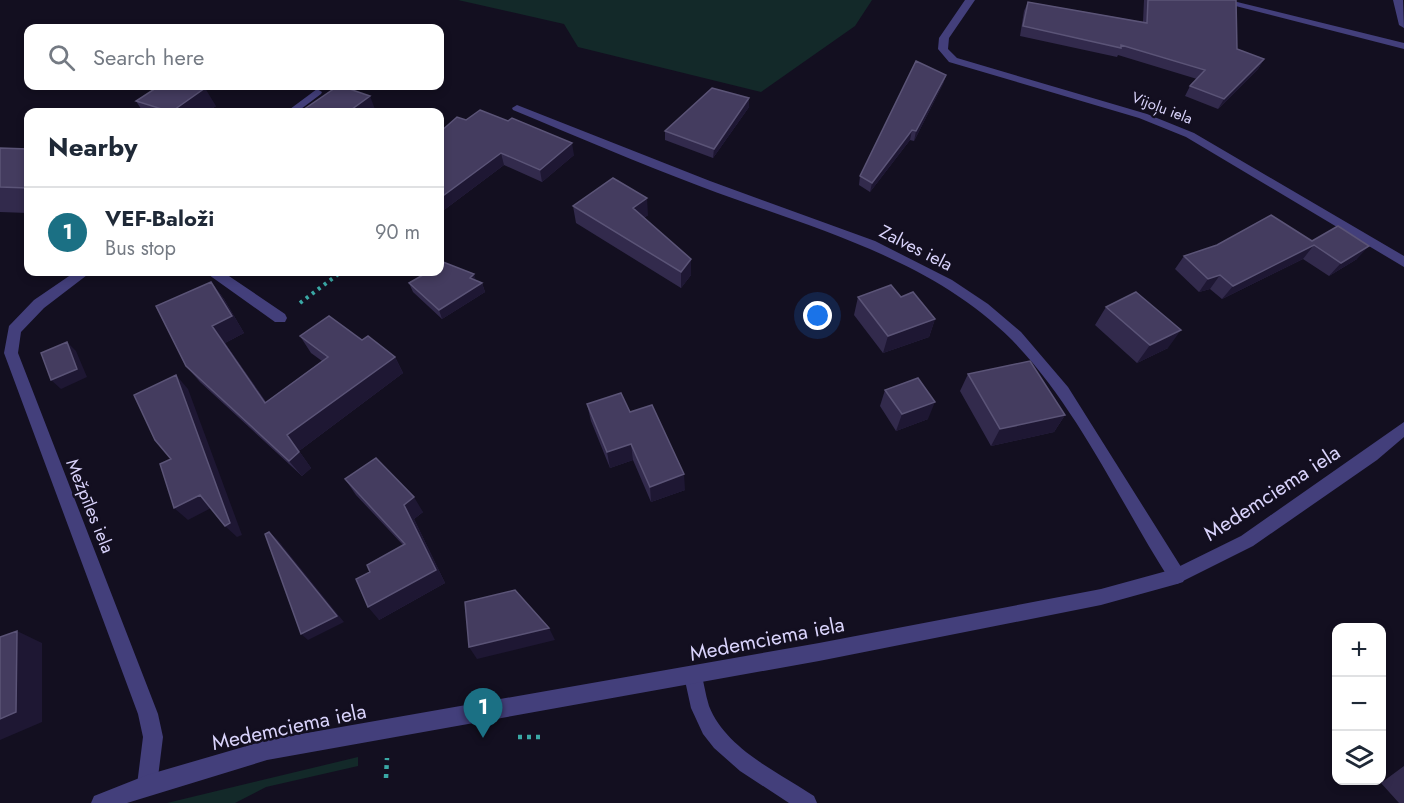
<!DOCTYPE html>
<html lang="en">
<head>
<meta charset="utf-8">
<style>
	:root { --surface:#fff; --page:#f2f2f3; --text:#1f2937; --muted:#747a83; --line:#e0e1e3; --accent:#1b7084 }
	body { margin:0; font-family:Jost,sans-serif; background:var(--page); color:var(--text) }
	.controls { position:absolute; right:18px; bottom:18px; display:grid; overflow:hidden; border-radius:12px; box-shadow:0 3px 9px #0003 }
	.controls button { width:54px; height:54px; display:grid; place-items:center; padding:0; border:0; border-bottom:2px solid var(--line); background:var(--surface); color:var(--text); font:30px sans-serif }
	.you { position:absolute; left:818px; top:316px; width:21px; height:21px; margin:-15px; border:4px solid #fff; border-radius:50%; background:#1a73e8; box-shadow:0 0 0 9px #1a73e833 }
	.badge { display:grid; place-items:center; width:39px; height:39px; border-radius:50%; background:var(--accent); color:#fff; font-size:20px; font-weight:700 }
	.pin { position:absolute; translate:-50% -50px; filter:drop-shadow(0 2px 3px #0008) }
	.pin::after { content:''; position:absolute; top:32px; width:21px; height:18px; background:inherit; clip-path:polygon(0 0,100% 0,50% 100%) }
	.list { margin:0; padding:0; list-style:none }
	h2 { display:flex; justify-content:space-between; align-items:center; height:78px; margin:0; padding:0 24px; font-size:26px }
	h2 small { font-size:20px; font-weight:400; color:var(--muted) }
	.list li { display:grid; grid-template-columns:39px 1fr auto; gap:18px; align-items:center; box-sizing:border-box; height:90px; padding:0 24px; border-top:2px solid var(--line) }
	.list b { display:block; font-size:22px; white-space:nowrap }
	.list p { margin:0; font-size:20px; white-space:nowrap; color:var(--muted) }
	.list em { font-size:20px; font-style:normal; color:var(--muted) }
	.icon { flex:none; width:33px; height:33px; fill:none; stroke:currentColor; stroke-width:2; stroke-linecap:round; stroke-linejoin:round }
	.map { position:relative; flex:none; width:1404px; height:803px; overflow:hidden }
	.search { position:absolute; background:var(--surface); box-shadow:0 3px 9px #0003; left:24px; top:24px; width:420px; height:66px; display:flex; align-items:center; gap:15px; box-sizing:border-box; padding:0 21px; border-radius:12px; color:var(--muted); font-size:22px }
	.panel { position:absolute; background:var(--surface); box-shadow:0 3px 9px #0003; left:24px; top:108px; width:420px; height:168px; border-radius:12px }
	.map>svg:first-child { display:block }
</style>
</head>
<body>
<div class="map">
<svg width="1404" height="803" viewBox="0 0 1404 803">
	<rect width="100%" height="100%" fill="#130f20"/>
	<path fill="#132929" d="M458 0H872L855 26 761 92 578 47 564 24Z
		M358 757V766L266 787 235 803H167Z"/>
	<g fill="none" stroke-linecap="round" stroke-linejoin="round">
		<path stroke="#3aa8a5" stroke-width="4" stroke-dasharray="3 4.5" stroke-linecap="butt" d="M300 303 341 272"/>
		<path stroke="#3aa8a5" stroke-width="4.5" stroke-dasharray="4 5" stroke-linecap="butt" d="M518 737H544
			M386 778 387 758"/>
		<path fill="#433f7b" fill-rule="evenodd" d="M965 0H975L949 38 948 49 957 58 1147 114 1194 133 1404 256V267L1186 137 1139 118 949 62 938 49 939 38Z
			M1212 0H1229L1404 43V49Z
			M1393 0H1403L1404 28 1399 25Z
			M317 89 322 92 321 94 297 112H286Z
			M517 105 710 181 875 241 952 280 988 304 1021 332 1068 387 1183 570 1186 576 1183 582 1177 584 1171 582C1119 501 1079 409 1012 340 929 257 809 227 702 187 638 163 576 136 513 110L512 108Z
			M75 272H91L44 308 21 332 18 353 158 714 163 737 157 785 154 792 147 795 140 792 137 785 143 737 138 714 4 353 9 326 34 300Z
			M208 272H223L285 314 287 318 285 322H275L209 275Z
			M693 667 700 669C704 681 705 694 709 706 726 749 778 772 814 796L817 803H789L740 771 714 748 703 734 691 708 684 676 686 669Z"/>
		<path fill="#433f7b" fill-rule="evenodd" d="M1404 422V437L1377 460 1253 546 1177 584 1101 605 819 661 267 760 127 803H91L94 796 147 775 267 740 819 643 1101 589 1174 569 1241 536Z"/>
	</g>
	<path fill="#322a4c" d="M1144 0H1236L1237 49 1264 59 1258 69 1218 109 1185 96 1190 86 1197 79 1118 55 1117 57 1020 36 1024 11 1028 2 1143 22Z
		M946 75 943 84 914 141 910 140 870 192 859 185 860 176Z
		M136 101 216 106 207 112H143Z
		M749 107 713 158 665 140V131Z
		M466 120 574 155 542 182 504 165 440 213V132Z
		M0 148 28 149V213L0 212Z
		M573 206 648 215 644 218 691 275 681 288 576 223Z
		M1312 241 1357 259 1329 276 1303 259 1222 299 1210 289 1199 292 1175 269 1184 256Z
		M476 281 482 283 485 292 442 319 413 292 409 283Z
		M211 282 224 299 244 333 225 343 266 402 322 361 311 353 300 336 362 340 395 357 403 373 299 451 311 468 302 476 200 382 186 366Z
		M858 297H901L935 319 929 337 883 353 854 315Z
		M1106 307 1168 348 1137 363 1095 325Z
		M968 374 1065 415 1054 432 991 446 960 391Z
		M885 390 928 419 896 431 880 406Z
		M587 404 630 412 685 490 651 502 633 460 610 468 591 421Z
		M345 479 423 512 414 519 445 583 379 620 370 572 403 545 356 495Z
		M1404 766V803H1399L1381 783Z"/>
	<path fill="#1e1733" d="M1264 59 1258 69 1218 109 1224 99Z
		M946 75 943 84 914 141 916 131Z
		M205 88 216 106 207 112H171Z
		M370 96 376 112H348Z
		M749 98V107L713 158 714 149Z
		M912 130 910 140 870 192 872 183Z
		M572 143 574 155 542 182 540 170Z
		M501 153 504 165 440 213V198Z
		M647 198 648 215 634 225 633 208Z
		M1314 245 1303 259 1222 299 1233 286Z
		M1369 246 1357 259 1329 276 1341 263Z
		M691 259V275L681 288V272Z
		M474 274 477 284 470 278Z
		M1220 275 1210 289 1199 292 1208 279Z
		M211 282 224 299 244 333 225 343 277 419 265 403 212 326Z
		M482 283 485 292 442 319 439 310Z
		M935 319 929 337 883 353 888 336Z
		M1181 330 1168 348 1137 363 1150 345Z
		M67 342 76 351 87 377 61 389 51 380Z
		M395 357 403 373 299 451 311 468 302 476 289 461 287 435Z
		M176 375 188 389 242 535 237 537 225 526Z
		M935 402 928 419 896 431 902 414Z
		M1065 415 1054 432 991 446 1000 429Z
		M631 444 633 460 610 468 607 452Z
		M684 474 685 490 651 502 650 487Z
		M200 495 213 507 188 520 174 508Z
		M414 497 423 512 414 519 445 583 379 620 368 607 436 570 404 505Z
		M269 532 277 539 344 622 308 640 301 634Z
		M549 628 555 640 477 659 469 647Z
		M17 631 42 643V722L0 740V719Z"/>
	<path fill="#443c5f" stroke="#5b5477" stroke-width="1.5" d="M1148 0H1236L1237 49 1264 59 1224 99 1190 86 1205 70 1121 45V48L1023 26 1028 2 1147 23Z
		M916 61 946 75 916 131 912 130 872 183 860 176Z
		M159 86H198L205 88 171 112 136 101Z
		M338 86H341L370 96 348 112H300Z
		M712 88 749 98 714 149 665 131Z
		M480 110 508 121 512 118 572 143 540 170 501 153 440 198V132L457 117 466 120Z
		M0 148 28 149V188L0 187Z
		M613 178 647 198 633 208 691 259 681 272 573 206Z
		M1271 215 1312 241 1338 226 1369 246 1341 263 1314 245 1233 286 1220 275 1208 279 1184 256 1217 245Z
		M443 262 474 274 470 278 482 283 439 310 409 283 428 272H440V265Z
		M211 282 232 316 212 326 265 403 328 357 300 336 329 316 362 340 368 336 395 357 287 435 299 452 289 461 186 366 156 306Z
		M891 285 901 297 913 292 935 319 888 336 858 297Z
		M1136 292 1181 330 1150 345 1106 307Z
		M67 342 77 369 51 380 41 353Z
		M1030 361 1065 415 1000 429 968 374Z
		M176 375 230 523 225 526 200 495 174 508 160 464 171 459 155 440 134 395Z
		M918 378 935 402 902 414 885 390Z
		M621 393 630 412 652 405 684 474 650 487 631 444 607 452 587 404Z
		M376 458 414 497 404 505 436 570 368 607 356 579 370 572 367 565 405 544 345 479Z
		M269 532 337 616 301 634 265 534Z
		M515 590 549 628 469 647 465 602Z
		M17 631 16 712 0 719V637Z"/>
	<g text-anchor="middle" stroke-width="5" stroke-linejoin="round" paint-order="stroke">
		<g font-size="15" fill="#d9d3fb" stroke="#130f20">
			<text transform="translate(1162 108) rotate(21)" y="5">Vijoļu iela</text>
		</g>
		<g font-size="18" fill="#d9d3fb" stroke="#130f20">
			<text transform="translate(916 248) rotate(27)" y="6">Zalves iela</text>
			<text transform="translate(90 506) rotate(68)" y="6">Mežpīles iela</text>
		</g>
		<g font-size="21" fill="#d9d3fb" stroke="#130f20">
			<text transform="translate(1272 493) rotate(-33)" y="7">Medemciema iela</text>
			<text transform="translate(767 639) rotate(-11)" y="7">Medemciema iela</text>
			<text transform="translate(289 727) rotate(-12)" y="7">Medemciema iela</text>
		</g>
	</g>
</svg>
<div class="controls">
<button>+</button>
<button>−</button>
<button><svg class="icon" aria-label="layers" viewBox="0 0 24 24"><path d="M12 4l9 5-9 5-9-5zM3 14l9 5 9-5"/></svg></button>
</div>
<div class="you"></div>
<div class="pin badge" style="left:483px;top:738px">1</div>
<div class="search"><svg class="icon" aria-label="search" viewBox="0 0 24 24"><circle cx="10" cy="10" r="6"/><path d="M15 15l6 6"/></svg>Search here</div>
<section class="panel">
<h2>Nearby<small></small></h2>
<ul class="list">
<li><span class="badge">1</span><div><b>VEF-Baloži</b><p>Bus stop</p></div><em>90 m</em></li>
</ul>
</section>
</div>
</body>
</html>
